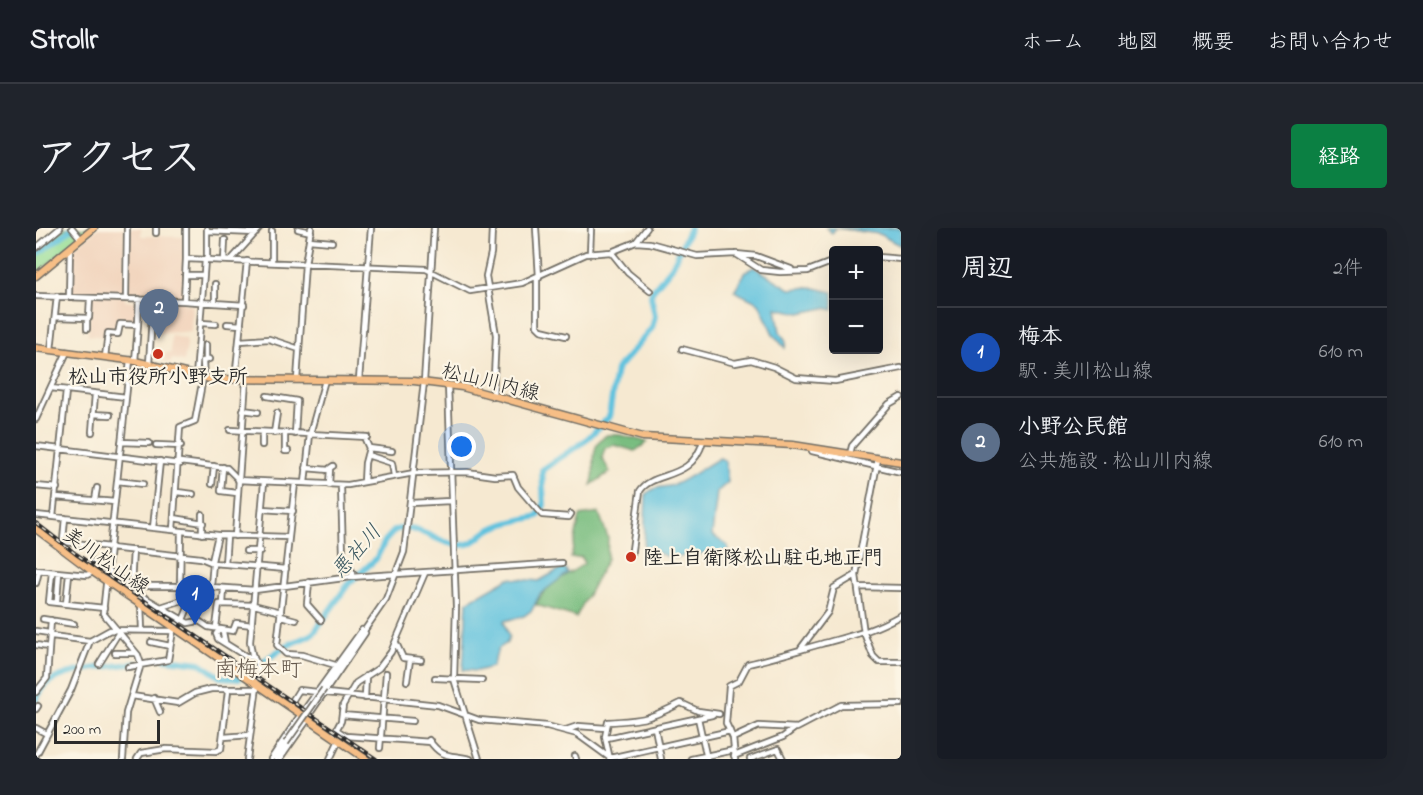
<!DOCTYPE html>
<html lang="ja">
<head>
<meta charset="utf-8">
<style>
	:root { --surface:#171b24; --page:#20242c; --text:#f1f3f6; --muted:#9ea1a6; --line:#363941; --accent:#0b8043 }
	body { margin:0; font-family:"Indie Flower","Klee One",sans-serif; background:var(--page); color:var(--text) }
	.controls { position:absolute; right:18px; top:18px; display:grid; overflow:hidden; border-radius:6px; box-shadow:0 6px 24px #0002 }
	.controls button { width:54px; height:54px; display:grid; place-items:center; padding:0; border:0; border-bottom:2px solid var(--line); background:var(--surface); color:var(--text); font:30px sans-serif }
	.scale { position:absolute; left:18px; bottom:15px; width:106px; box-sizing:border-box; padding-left:6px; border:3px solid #2b2b2b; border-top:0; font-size:16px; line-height:21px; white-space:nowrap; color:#2b2b2b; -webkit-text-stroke:4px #fcf5e5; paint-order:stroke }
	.you { position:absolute; left:426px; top:219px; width:21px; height:21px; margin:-15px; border:4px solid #fff; border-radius:50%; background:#1a73e8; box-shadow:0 0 0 9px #1a73e833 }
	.badge { display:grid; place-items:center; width:39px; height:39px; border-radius:50%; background:var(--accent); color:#fff; font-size:20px; font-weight:700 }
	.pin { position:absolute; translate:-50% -50px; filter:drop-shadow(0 2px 3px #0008) }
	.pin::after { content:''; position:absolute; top:32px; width:21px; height:18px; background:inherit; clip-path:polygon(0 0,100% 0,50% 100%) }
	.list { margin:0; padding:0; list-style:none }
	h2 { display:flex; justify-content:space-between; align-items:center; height:78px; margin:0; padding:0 24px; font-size:26px }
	h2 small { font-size:20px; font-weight:400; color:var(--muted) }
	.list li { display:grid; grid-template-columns:39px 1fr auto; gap:18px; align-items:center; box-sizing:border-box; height:90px; padding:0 24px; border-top:2px solid var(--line) }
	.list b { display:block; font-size:22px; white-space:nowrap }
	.list p { margin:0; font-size:20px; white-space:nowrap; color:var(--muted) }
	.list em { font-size:20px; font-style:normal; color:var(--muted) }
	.map { position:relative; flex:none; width:865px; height:531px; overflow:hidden; border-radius:6px }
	header { display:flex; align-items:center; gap:36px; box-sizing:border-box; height:84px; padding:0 30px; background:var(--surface); border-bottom:2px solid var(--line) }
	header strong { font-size:28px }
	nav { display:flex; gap:33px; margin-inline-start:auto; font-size:21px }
	.intro { display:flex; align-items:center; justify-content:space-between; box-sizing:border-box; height:144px; padding:0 36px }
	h1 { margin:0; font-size:42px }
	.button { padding:15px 27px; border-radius:6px; background:var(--accent); color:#fff; font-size:21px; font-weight:700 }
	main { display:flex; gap:36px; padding:0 36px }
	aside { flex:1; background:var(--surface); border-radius:6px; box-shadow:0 6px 24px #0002 }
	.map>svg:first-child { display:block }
</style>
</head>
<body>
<header>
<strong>Strollr</strong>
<nav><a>ホーム</a><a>地図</a><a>概要</a><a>お問い合わせ</a></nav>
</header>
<div class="intro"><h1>アクセス</h1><a class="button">経路</a></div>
<main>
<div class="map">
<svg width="865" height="531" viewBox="0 0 865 531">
	<rect width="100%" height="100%" fill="#fcf5e5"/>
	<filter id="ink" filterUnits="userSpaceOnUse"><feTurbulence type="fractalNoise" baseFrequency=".0167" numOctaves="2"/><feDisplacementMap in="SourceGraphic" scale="12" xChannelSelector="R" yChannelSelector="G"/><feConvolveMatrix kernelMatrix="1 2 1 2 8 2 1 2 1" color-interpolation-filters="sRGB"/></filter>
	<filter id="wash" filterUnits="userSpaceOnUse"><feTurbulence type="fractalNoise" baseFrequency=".008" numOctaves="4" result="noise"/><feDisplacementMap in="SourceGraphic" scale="24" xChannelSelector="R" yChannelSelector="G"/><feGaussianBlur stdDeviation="1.35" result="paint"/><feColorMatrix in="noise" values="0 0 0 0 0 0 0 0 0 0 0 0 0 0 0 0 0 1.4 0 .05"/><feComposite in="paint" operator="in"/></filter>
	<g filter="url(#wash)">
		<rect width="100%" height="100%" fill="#f6e9d1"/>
		<path fill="#f2d5be" d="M62 0H88L89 72 101 74 100 95 83 94 82 104 69 109 52 107 55 68 35 67 36 22Z
			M93 0H105V8L150 9 147 75 156 77 155 104 124 105 123 71 92 69Z
			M135 108 149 110 151 117 148 133 136 131 135 134H128L130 125H135Z"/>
		<path fill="#97de97" stroke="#618461" stroke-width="1.5" d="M28 0H55L0 46V23Z"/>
		<path fill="#79bd80" stroke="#527456" stroke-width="1.5" d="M571 207H584L612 214 599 223 578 217 569 220 566 230 574 244 555 257C563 238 550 219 571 207Z
			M563 285 572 310 571 331 540 389 500 377C508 356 530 348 548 336L546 329 535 330 544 288Z"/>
		<path fill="#60c2de" stroke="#467684" stroke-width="1.5" d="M790 0H865V18L843 6 800 0 796 5Z
			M718 39 754 61 774 59 797 64V82L789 80 764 85 740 80 744 104 750 113 749 120 737 106 723 75 698 63 710 43Z
			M684 230 689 233 692 254 681 264 676 307 692 318 691 329 668 325 636 330 608 320 610 266C619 258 627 260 637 257 648 254 672 236 684 230Z
			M528 339 532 345 504 366 496 382 488 388 468 393 473 409 471 415 462 421 456 439 441 443 427 442 431 374 473 350 503 353Z"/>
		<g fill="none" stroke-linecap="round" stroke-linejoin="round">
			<path stroke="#60c2de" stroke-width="6" d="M0 27 37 0
				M129 431 164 435 184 449 203 450 250 418 277 406 313 355 340 331 349 313 359 302C381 294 404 318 426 317 438 317 444 307 453 302 467 294 487 292 502 288L508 277 506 242 549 213 573 189 580 142 616 100 619 88 615 68 616 63 636 39 654 0
				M0 472C3 466 6 460 11 456 30 440 77 439 101 435"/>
		</g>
	</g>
	<g filter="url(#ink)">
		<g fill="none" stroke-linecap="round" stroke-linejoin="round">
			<defs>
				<path id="minor" d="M36 0 45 11
					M150 0V31
					M456 0 455 25 450 48 460 107 457 169
					M500 0 503 49
					M262 1 275 4
					M171 3 220 5
					M120 5V0
					M273 12 296 14
					M600 14 611 0
					M0 20 24 0
					M575 24 592 45 614 63
					M554 25 555 0
					M700 26 720 28 755 41
					M842 29 865 31
					M171 31V1
					M188 32 189 12
					M195 32 224 0
					M236 34V3
					M149 47H167
					M501 49V98L505 102 530 108
					M179 56V74
					M0 68 148 73 150 31 390 41 434 63 486 55 550 26 575 24 600 14 614 15 661 28 700 26 725 42 744 44 772 43 798 33
					M33 69 34 21
					M90 71 91 0
					M148 73 208 77
					M19 89 53 90 54 70
					M165 95 180 96
					M191 96 205 97
					M51 101V90
					M204 113 233 111 263 121
					M170 117V131
					M646 121 699 135 715 132 738 139 760 150 799 153 865 140
					M15 122 21 68
					M69 129 72 105 82 106 84 96 102 97 103 71
					M99 133 102 97
					M113 136 117 72
					M160 149 169 32
					M168 151 167 133 173 131
					M199 152 211 33
					M261 152 269 36 275 0
					M323 152 335 0
					M412 157 420 378 418 451 443 531
					M15 160 90 169
					M231 168 261 173 259 206
					M207 182 222 184
					M57 186 74 187
					M0 191 31 124
					M194 202 331 209
					M56 204 59 166
					M238 205 241 185
					M249 206V223H252
					M328 209 333 220 329 235 328 254
					M85 214 113 215
					M120 217 145 218
					M226 217V204
					M0 218 144 236
					M333 220 356 223
					M775 220 776 223 865 244
					M814 226 816 218 853 176 865 169
					M331 227 356 235 358 248
					M842 231 820 347 828 405 837 428 843 434H865
					M144 234 191 240 202 251
					M187 239 185 263 201 265
					M270 240 293 242
					M202 252 312 257 378 245 431 244 459 248 477 247 482 259 506 287 533 289 535 286
					M81 253 107 256
					M259 255 241 417 250 426 266 427 299 437
					M269 255 274 206 289 152
					M176 256 178 238
					M293 257 294 240 297 238
					M0 258 21 260
					M305 258 307 327 317 345 315 349
					M141 264 157 266
					M20 269 79 274
					M59 272 61 260
					M375 275 414 273
					M226 281 257 283
					M166 286V306
					M0 287 182 307 253 309
					M17 289 30 163
					M29 290 27 312 29 314 74 319
					M138 290 167 295
					M117 300 124 233
					M137 302 144 199 159 193 167 150
					M199 308 210 152
					M74 320 165 330 177 335 250 341
					M97 322 95 358 99 364 152 395 163 393 172 399 197 403 200 395 216 397
					M210 323H224
					M595 329 604 263C617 242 656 254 667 213
					M176 333 182 307
					M56 334 95 358H161L219 362 315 349 526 335
					M189 336 191 308
					M0 342 51 347 57 344
					M16 344 13 374 68 380
					M273 354 271 376 285 392
					M0 355 3 343
					M144 357 145 303
					M175 358 177 335
					M822 359 865 360
					M21 373 23 345
					M30 376 33 346
					M105 376 106 402
					M187 376 188 360
					M125 379 156 369
					M245 388 260 392
					M7 391 38 396
					M147 392 161 358
					M180 399 183 376 218 377 245 384
					M0 403 13 405
					M16 408 54 413
					M115 414 134 418
					M189 414 187 404 183 402 180 406 182 411 211 429H218
					M360 415 367 430 385 432
					M0 417 12 419
					M765 420 792 384 798 360 820 347
					M79 425H100
					M63 436 83 404
					M92 439 132 432 137 403
					M399 450 446 452
					M219 453 223 440 216 426 214 414 228 254
					M371 453 374 432
					M288 461 350 371 368 324 388 154 398 0
					M0 464 11 450 15 392
					M96 468 142 475 159 465 175 461H220
					M118 470 124 484
					M329 470 330 448
					M253 478 263 462 402 477 443 492 511 498 541 506 574 530 694 503
					M0 481 2 478
					M269 481 326 402
					M275 484 329 405
					M306 487 377 493
					M662 490 671 531
					M0 500 11 506
					M619 500 625 531
					M301 502 310 508 395 514
					M530 502 542 498 570 500
					M297 508 305 493 307 477 320 455 343 440 355 424 389 345
					M188 509 214 507
					M571 510 676 487
					M697 510 723 498 761 500 805 477 865 476
					M393 512C406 531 413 526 434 531
					M344 520 350 445
					M0 527 35 462 54 413 74 402 137 403 145 391
					M539 528 540 531
					M698 528 747 509 759 500
					M87 531 90 485 105 436 102 427 67 385 94 132
					M101 531 105 525 130 521 180 523 185 521 192 463
					M211 531 221 459
					M235 531 265 486
					M240 531 250 515
					M244 531 272 491
					M294 531 303 512
					M574 531 569 509 572 494C608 492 613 491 645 475L662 483 683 486
					M655 531 698 522
					M699 531 697 510 690 495 693 458 703 453 712 436C737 430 760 423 785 416 817 407 835 404 865 387
					M714 531 742 521 747 531"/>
				<path id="major" d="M0 48 58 0
					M0 120 99 133 174 151 378 153 426 159 607 209 757 217 865 234
					M0 301 57 344 330 531"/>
			</defs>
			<use href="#minor" stroke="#726e65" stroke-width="8"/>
			<use href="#major" stroke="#726e65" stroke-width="9"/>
			<use href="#minor" stroke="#fff" stroke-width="4.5"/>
			<use href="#major" stroke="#f6be86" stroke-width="6"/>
			<defs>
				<path id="rail" d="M0 295 40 326 340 531"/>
			</defs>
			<use href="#rail" stroke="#2b2b2b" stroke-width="4"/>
			<use href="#rail" stroke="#fcf5e5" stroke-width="1.5" stroke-dasharray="4.5" stroke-linecap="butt"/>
			<defs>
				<path id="minor-bridge" d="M250 515 288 461"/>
			</defs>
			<use href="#minor-bridge" stroke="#726e65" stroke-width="8" stroke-linecap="butt"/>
			<use href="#minor-bridge" stroke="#fff" stroke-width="4.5"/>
		</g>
	</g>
	<g fill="#c8321e" stroke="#fcf5e5" stroke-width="2">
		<circle cx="122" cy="126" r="6"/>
		<circle cx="595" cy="329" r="6"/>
	</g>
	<g text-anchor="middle" stroke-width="4.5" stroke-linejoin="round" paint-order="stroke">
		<g font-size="20" font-weight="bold" fill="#2b2b2b" stroke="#fcf5e5">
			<text x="122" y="155">松山市役所小野支所</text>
			<text x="607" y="336" text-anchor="start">陸上自衛隊松山駐屯地正門</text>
		</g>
		<g font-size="20" fill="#2b2b2b" stroke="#fcf5e5">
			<text transform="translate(455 153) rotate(14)" y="7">松山川内線</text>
			<text transform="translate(71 332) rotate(35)" y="7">美川松山線</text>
		</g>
		<g font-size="21" font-style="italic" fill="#3b5861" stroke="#fcf5e5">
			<text transform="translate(320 323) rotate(-49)" y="7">悪社川</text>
		</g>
		<g font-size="22" fill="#65594d" stroke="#fcf5e5">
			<text x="222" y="448">南梅本町</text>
		</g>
	</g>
</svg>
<div class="controls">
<button>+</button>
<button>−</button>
</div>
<div class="scale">200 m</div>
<div class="you"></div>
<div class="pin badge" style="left:159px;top:397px;background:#1a4fb4">1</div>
<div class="pin badge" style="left:123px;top:111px;background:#5c6f8a">2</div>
</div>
<aside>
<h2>周辺<small>2件</small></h2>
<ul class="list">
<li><span class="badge" style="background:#1a4fb4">1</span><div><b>梅本</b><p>駅 · 美川松山線</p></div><em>610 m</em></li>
<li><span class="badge" style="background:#5c6f8a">2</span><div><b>小野公民館</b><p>公共施設 · 松山川内線</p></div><em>610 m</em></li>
</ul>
</aside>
</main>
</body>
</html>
